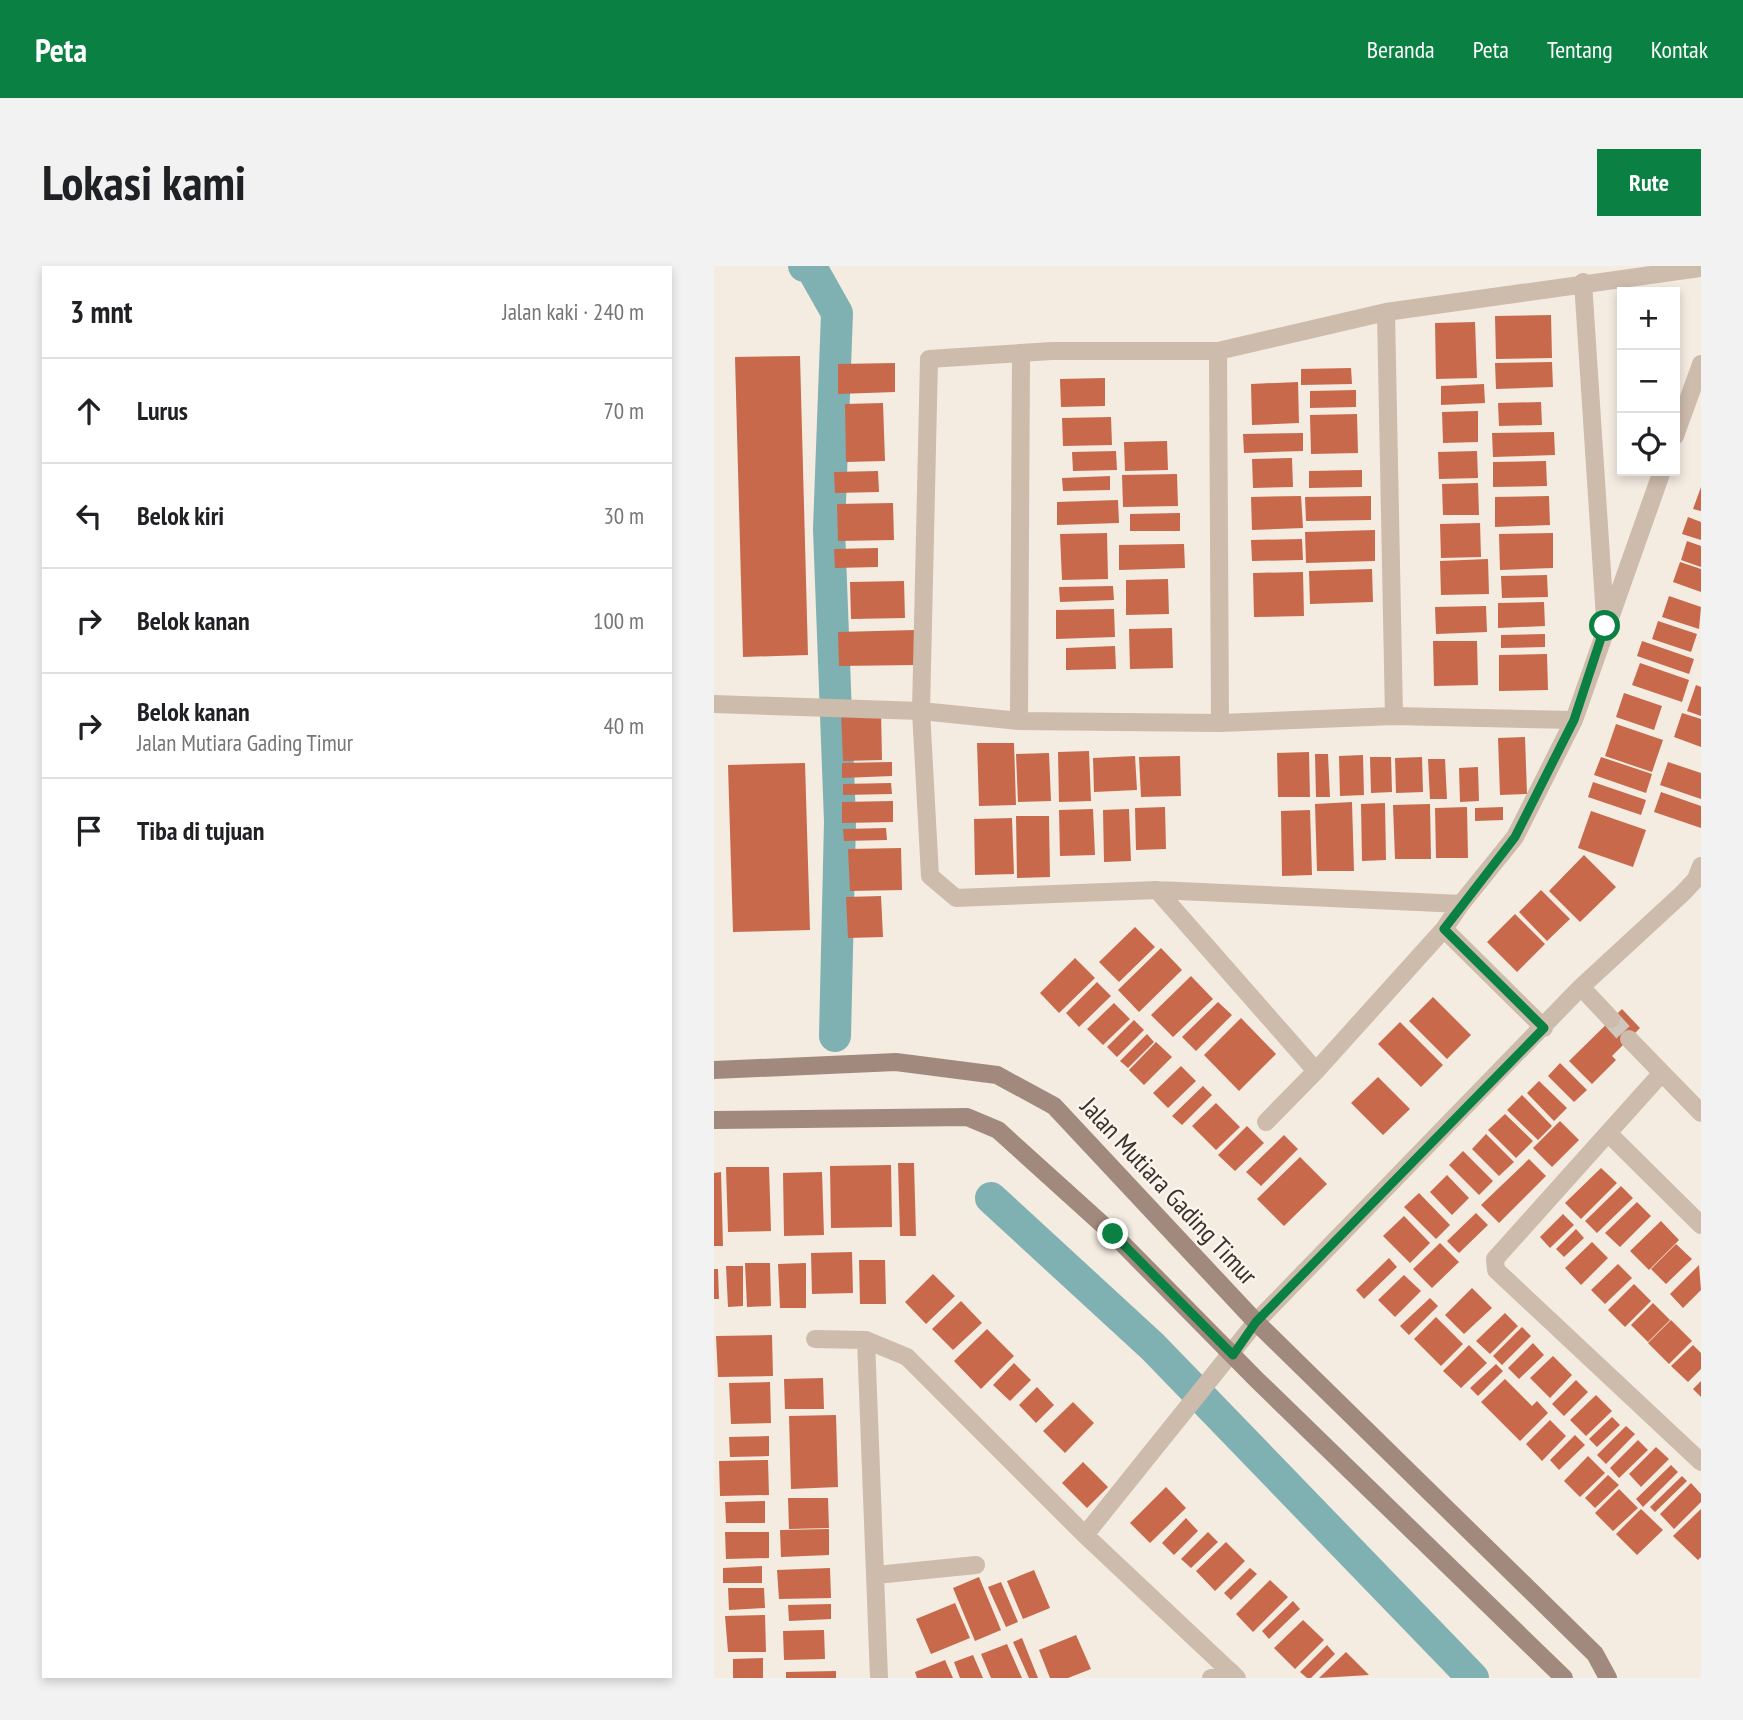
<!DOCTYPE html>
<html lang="id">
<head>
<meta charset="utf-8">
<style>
	:root { --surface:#fff; --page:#f2f2f2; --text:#202124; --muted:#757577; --line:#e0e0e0; --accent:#0b8043 }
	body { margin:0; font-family:"PT Sans Narrow",sans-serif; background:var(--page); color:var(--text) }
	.controls { position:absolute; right:21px; top:21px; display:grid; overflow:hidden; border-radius:0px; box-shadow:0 4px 10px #0003 }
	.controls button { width:63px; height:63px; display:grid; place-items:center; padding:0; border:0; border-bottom:2px solid var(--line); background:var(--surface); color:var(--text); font:35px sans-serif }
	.stop { position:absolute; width:21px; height:21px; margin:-16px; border:5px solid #0b8043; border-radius:50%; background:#fff }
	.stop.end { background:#0b8043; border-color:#fff; box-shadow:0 2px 7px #0008 }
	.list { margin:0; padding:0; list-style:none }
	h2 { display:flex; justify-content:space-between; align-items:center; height:91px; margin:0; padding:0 28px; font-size:30px }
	h2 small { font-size:23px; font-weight:400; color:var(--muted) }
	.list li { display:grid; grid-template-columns:46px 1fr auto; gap:21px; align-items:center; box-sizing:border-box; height:105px; padding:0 28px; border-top:2px solid var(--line) }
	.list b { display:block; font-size:26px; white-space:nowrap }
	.list p { margin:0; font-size:23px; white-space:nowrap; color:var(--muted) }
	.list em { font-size:23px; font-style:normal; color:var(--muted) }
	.icon { flex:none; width:38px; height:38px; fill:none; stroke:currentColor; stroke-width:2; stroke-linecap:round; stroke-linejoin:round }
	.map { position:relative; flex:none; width:987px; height:1412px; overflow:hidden; border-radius:0px }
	header { display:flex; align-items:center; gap:42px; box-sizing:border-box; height:98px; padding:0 35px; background:var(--accent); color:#fff }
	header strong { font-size:33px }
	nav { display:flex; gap:38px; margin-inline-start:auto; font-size:24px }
	.intro { display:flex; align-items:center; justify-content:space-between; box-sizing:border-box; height:168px; padding:0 42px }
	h1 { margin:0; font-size:49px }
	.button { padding:18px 32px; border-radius:0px; background:var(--accent); color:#fff; font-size:24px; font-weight:700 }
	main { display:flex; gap:42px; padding:0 42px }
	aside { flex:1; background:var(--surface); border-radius:0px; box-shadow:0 4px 10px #0003 }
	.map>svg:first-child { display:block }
</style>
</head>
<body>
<header>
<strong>Peta</strong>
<nav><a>Beranda</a><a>Peta</a><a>Tentang</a><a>Kontak</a></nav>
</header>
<div class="intro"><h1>Lokasi kami</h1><a class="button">Rute</a></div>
<main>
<aside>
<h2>3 mnt<small>Jalan kaki · 240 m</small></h2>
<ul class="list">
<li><svg class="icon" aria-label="ahead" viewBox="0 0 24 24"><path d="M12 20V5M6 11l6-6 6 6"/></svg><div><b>Lurus</b></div><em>70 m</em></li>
<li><svg class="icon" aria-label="left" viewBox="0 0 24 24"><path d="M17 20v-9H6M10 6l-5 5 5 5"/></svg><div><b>Belok kiri</b></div><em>30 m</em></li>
<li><svg class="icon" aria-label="right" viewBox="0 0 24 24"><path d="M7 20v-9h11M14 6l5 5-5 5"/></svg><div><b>Belok kanan</b></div><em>100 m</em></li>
<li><svg class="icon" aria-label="right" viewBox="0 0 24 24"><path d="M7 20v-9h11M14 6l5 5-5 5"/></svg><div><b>Belok kanan</b><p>Jalan Mutiara Gading Timur</p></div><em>40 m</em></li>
<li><svg class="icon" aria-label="arrive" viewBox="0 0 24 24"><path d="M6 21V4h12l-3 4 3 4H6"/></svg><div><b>Tiba di tujuan</b></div></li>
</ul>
</aside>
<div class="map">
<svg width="987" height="1412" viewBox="0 0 987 1412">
	<rect width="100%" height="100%" fill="#f4ebe1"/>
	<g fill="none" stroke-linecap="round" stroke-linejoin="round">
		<path stroke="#7fb0b2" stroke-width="32" d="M90 0 97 1 123 47 115 263 126 555 121 770
			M277 932 439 1081 759 1412"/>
	</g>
	<path fill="#c8694b" d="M837 49 838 92 782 93 781 50Z
		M761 56 763 112 722 113 721 57Z
		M86 90 94 389 29 391 21 91Z
		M838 96 839 121 782 123 781 97Z
		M181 97V126L124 128V98Z
		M637 102 638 118 587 119V103Z
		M391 112V140L347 141 346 113Z
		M584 116 585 157 538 159 537 118Z
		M770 118 771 137 727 139V120Z
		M642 124V141L596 142V125Z
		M827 136 828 159 785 160 784 137Z
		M169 137 171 195 132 196 131 138Z
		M764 145V176L729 177 728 146Z
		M643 148 644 187 597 188 596 149Z
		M397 151 398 179 349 180 348 152Z
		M840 166 841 189 779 191 778 167Z
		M589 167V185L530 187 529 168Z
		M453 175 454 204 411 205 410 176Z
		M402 185 403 204 359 205 358 186Z
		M763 185 764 212 725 213 724 186Z
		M578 192 579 221 539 222 538 193Z
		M832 195 833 220 779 221V196Z
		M648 204V221L595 222V205Z
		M164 205 165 226 121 227 120 206Z
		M463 208 464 240 409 241 408 209Z
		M396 210V224L349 225 348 212Z
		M764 217 765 249H729L728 218Z
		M987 221V245L979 243Z
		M587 230 589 262 538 264 537 231Z
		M657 230V254L592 255 591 231Z
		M835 230 836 259 781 261V231Z
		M404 234 405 257 343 259V236Z
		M179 237 180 274 124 275 123 238Z
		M466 247V265H416V248Z
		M974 251 987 256V274L968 268Z
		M766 257 767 291 727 292 726 258Z
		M661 264V295L592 297 591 266Z
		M393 267 394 313 348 314 346 268Z
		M839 267V302L786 304 785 268Z
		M588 273 589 294 538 295 537 274Z
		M973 275 987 280V301L967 294Z
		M470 278 471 302 405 304V279Z
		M164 282V301L121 302 120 283Z
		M774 293 775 328 727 329 726 295Z
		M966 296 987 303V326L959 316Z
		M658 303 659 336 596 338 595 305Z
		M589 306 590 350 540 351 539 307Z
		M833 309 834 331 788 332 787 310Z
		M454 313 455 348 412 349V314Z
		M190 315 191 352 137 353 136 316Z
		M399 320 400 334 346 336 345 321Z
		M955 330 987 341 985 363 948 351Z
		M830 336 831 360 784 362V337Z
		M772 340 773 366 722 368 721 341Z
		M400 343 401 371 342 373V344Z
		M944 355 983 368 977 386 938 373Z
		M458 362 459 402 416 403 415 363Z
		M201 364 202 399 125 400 124 366Z
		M831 368V381L787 382V369Z
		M719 375H763L764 419 720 420Z
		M928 375 980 393 975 408 923 390Z
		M401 380 402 403 352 404V382Z
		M833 388 834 424 785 425V389Z
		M926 397 975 414 968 436 918 419Z
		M982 419 987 421V450L973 445Z
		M910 427 948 440 940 464 902 451Z
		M167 445 168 494 129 495 127 446Z
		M968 447 987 453V481L960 471Z
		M902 458 949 474 938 506 891 490Z
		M811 471 813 528 786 529 784 472Z
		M263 477H300L302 539 265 540Z
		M375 485 377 535 345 536 344 486Z
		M595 486 596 531H564L563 487Z
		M335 487 337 535 304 536 302 488Z
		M601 488H614L616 531H602Z
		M649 489 650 529 626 530 625 490Z
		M421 490 423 524 380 526 379 492Z
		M466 490 467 530 427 531 425 491Z
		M656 491H677L678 526 657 527Z
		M708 491 709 526 682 527 681 492Z
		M887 491 938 508 932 527 880 509Z
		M714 493H731L733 533H716Z
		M178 496V510L128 512V497Z
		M954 496 987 507V533L946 519Z
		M91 497 96 664 19 666 14 499Z
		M764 501 765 535 746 536 745 502Z
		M879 516 932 534 927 549 874 531Z
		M177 517 178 528 129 529V518Z
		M947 526 987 540V562L940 546Z
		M179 535V556L128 557V536Z
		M638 536 640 605H603L601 538Z
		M671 537 672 594 648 595 647 538Z
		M716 538 717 593H681L679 539Z
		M451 541 452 583 422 584 421 542Z
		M753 541 754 592H722L721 542Z
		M789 541V554L761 555V542Z
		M379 543 381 589 346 590 345 544Z
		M415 543 417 595 390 596 389 544Z
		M596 544 598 609 568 610 567 545Z
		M877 545 932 564 919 601 864 582Z
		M302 550H335L336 611 303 612Z
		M298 552 300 608 261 609 260 553Z
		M172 562 173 574 130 575 129 563Z
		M187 582 188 624 136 625 134 583Z
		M870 589 902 621 866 656 835 625Z
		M827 624 856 653 833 675 805 646Z
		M167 630 169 671 134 672 132 631Z
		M801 648 831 678 803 706 773 676Z
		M421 661 441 681 405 716 385 696Z
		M447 682 468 704 425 746 404 724Z
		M361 692 381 712 345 747 326 727Z
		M477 710 499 733 459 771 437 749Z
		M383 716 397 730 365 761 352 747Z
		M719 731 757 769 733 793 695 755Z
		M504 736 518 749 482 785 468 771Z
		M400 737 416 753 389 779 373 763Z
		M908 743 926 762 898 790 902 794 878 818 855 795Z
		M527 752 562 788 525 825 490 789Z
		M420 754 430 764 403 791 393 781Z
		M686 756 729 799 707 821 664 778Z
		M433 768 440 776 414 802 406 795Z
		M442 776 458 791 430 819 415 804Z
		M846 797 873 824 860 836 834 810Z
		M467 800 482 815 454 842 439 827Z
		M664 811 696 843 669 869 637 837Z
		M825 815 853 842 840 855 813 827Z
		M489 820 498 829 468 859 458 850Z
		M808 829 838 860 824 874 793 844Z
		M502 837 526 861 502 884 478 860Z
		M791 848 819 875 802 892 774 864Z
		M846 855 865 874 838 901 819 882Z
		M533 860 550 877 521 905 504 889Z
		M772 868 800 896 785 910 758 883Z
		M570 869 584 883 547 920 532 906Z
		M749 885 779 915 765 929 735 899Z
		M586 891 613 918 570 960 543 933Z
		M815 893 832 910 785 957 767 939Z
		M184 897H200L202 970H186Z
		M177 899 178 961 117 962 116 900Z
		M12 901H55L57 965 14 966Z
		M887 902 903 917 867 953 851 937Z
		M7 906 9 980H0V907Z
		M108 906 110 969 70 970 69 907Z
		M733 909 755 932 738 949 716 926Z
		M907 920 919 932 883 967 871 955Z
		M705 927 736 959 722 973 690 941Z
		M923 936 937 950 906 981 891 967Z
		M762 947 774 959 745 987 733 975Z
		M849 948 860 959 836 982 826 971Z
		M690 950 716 977 696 997 669 970Z
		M947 955 965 974 935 1004 916 985Z
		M862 963 870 972 850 991 842 983Z
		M878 976 894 992 867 1019 851 1002Z
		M726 977 745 996 718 1022 699 1003Z
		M962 978 978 993 952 1018 937 1003Z
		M138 986 139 1027 98 1028 97 987Z
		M675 992 683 1001 650 1033 642 1024Z
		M145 994H171L172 1038H146Z
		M31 997H56L57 1040 33 1041Z
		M92 997V1042H66L64 998Z
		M904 998 918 1012 891 1038 877 1024Z
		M985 999 987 1024 969 1042 956 1028Z
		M12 1000H29V1040L14 1041Z
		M0 1003H4L5 1033H0Z
		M219 1008 241 1030 212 1058 191 1036Z
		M690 1009 707 1025 681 1051 664 1034Z
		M920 1018 937 1035 911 1061 894 1044Z
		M758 1022 778 1042 750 1068 731 1049Z
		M716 1032 724 1040 695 1069 686 1060Z
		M247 1035 268 1057 239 1084 218 1063Z
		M939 1037 956 1054 934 1076 917 1059Z
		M791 1047 804 1060 776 1088 762 1075Z
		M722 1051 749 1078 727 1100 700 1073Z
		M957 1054 978 1075 955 1098 934 1077Z
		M808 1061 817 1070 788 1099 779 1090Z
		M273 1063 300 1090 267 1123 240 1095Z
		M58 1069 59 1110 4 1111 2 1070Z
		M819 1077 830 1089 805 1113 794 1102Z
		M755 1079 773 1097 747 1122 729 1105Z
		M979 1079 987 1087V1103L974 1116 957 1100Z
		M839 1090 858 1109 836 1132 816 1112Z
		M300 1097 317 1114 296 1135 279 1119Z
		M782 1098 789 1105 764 1130 756 1122Z
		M109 1112 110 1143H71L70 1113Z
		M791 1113 818 1140 823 1135 834 1147 806 1175 767 1136Z
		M862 1114 874 1126 850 1150 838 1138Z
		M987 1115V1131L979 1123Z
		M56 1116 57 1157 17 1158 15 1117Z
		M323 1121 340 1139 322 1157 305 1139Z
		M882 1129 898 1145 872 1170 856 1154Z
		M359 1136 380 1157 351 1187 329 1165Z
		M122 1149 124 1221 77 1223 75 1150Z
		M898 1151 906 1159 883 1181 875 1173Z
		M836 1154 852 1170 828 1195 812 1178Z
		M912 1160 921 1168 892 1198 883 1189Z
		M861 1169 871 1179 845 1204 836 1194Z
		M55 1170V1190L16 1191 15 1171Z
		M924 1174 934 1184 905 1212 896 1202Z
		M942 1181 955 1193 927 1221 915 1208Z
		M874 1190 891 1207 866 1231 850 1215Z
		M54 1194 55 1229 6 1230 5 1195Z
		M369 1196 394 1221 373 1242 348 1217Z
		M957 1199 964 1206 929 1241 922 1233Z
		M894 1209 905 1219 881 1242 871 1232Z
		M968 1210 973 1215 941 1246 936 1241Z
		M977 1217 987 1228V1236L960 1263 946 1248Z
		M452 1221 472 1242 436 1277 416 1257Z
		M905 1223 924 1242 899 1265 881 1247Z
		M74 1232H114L115 1262 75 1263Z
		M51 1235V1257H12L11 1236Z
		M927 1243 949 1264 923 1289 902 1268Z
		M987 1243V1291L984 1294 959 1270Z
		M472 1252 484 1265 460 1289 448 1277Z
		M115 1263V1289L67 1291 66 1264Z
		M11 1266H55V1292L12 1293Z
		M494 1266 504 1276 477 1302 467 1293Z
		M512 1276 531 1295 501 1325 482 1305Z
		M48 1300V1317H9V1302Z
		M116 1302 117 1332 65 1333 63 1304Z
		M536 1302 543 1308 517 1334 510 1327Z
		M320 1304 336 1342 309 1353 293 1315Z
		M265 1311 287 1364 261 1375 239 1322Z
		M556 1314 574 1331 539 1366 522 1348Z
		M287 1316 304 1356 292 1361 274 1321Z
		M14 1322H50L51 1342 15 1344Z
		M579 1335 586 1343 555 1373 548 1365Z
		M241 1337 256 1372 217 1388 202 1353Z
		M117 1338V1353L75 1355 74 1339Z
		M51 1349 52 1386H14L11 1350Z
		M589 1354 610 1374 581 1403 560 1382Z
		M110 1364 111 1393 70 1394 69 1365Z
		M362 1369 377 1403 354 1412H336L325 1384Z
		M308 1372 324 1412H315L299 1376Z
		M293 1378 308 1412H277L267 1388Z
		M613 1379 621 1388 597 1412H593L586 1406Z
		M632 1386 655 1409 605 1412Z
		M259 1389 269 1412H246L240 1396Z
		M49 1392V1412H19V1393Z
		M231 1394 239 1412H203L201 1406Z
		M122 1405V1412H72V1406Z"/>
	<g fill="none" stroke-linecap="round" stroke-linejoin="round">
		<path stroke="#cfc6bd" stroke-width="18" stroke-dasharray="18 9" stroke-linecap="butt" d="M897 753 915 773"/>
		<path stroke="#cdbbac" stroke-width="18" d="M869 16 891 352
			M672 46 680 450
			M504 85 506 457
			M961 170 987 98
			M0 438 207 445 305 455 506 457 680 450 860 454 948 205
			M305 455 307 88
			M443 624 602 805 730 663 747 638 443 624 242 632 216 610 207 445 215 93 338 85H504L672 46 987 2
			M747 638 801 571 860 454
			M730 663 830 762
			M867 721 897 753
			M915 773 987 847
			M947 808 894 867 987 959
			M552 856 602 805
			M894 867 781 993 782 1004 987 1196
			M101 1073 152 1074 193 1091 371 1269 523 1412
			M152 1074 165 1412
			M371 1269 542 1056 867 721 969 627 982 613 987 600
			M162 1309 262 1299
			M497 1412 517 1406"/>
		<path stroke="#a18a7d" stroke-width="18" d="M0 804 182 796 283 809 340 840 542 1056 881 1388 894 1412
			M0 854 253 851 284 864 399 968 543 1114 850 1412"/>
	</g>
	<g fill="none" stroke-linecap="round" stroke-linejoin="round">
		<path stroke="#0b8043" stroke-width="9" d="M399 968 519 1089 542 1056 830 762 730 663 801 571 860 454 891 360"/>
	</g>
	<g text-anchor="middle" stroke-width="5" stroke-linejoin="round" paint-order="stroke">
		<g font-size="26" fill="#3b302b" stroke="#fbf5ee">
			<text transform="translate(455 925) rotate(47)" y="9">Jalan Mutiara Gading Timur</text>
		</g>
	</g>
</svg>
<div class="controls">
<button>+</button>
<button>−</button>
<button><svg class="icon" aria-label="locate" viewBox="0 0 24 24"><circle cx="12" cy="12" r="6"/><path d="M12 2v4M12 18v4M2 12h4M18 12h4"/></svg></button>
</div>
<div class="stop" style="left:891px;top:360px"></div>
<div class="stop end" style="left:399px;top:968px"></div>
</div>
</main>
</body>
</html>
